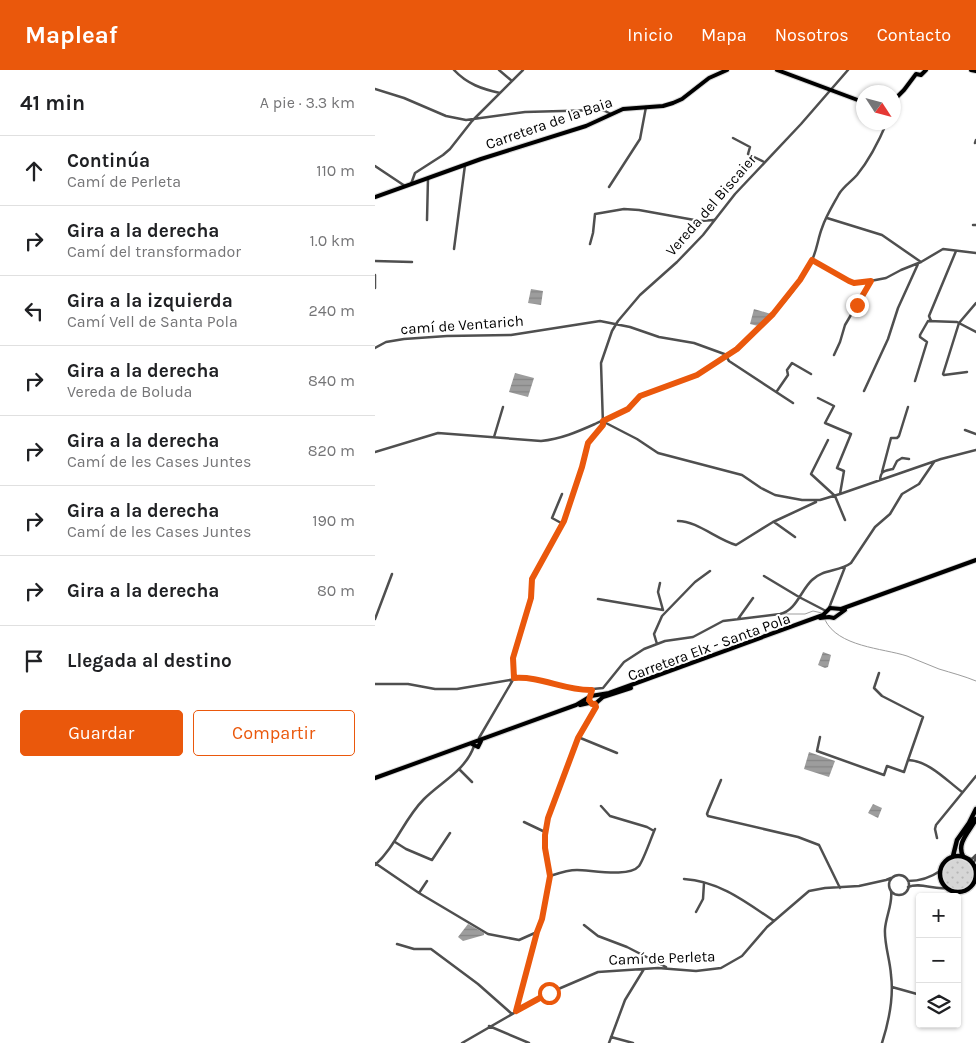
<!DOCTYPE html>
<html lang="es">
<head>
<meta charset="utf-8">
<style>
	:root { --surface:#fff; --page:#f6f6f6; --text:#202124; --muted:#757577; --line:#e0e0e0; --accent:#ea580c }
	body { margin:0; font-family:Karla,sans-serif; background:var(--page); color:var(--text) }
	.controls { position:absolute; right:15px; bottom:15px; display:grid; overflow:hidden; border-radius:5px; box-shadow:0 1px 4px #0004 }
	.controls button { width:45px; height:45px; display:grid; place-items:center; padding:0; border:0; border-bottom:1px solid var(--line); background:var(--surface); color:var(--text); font:25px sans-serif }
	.compass { position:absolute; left:481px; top:15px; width:45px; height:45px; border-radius:50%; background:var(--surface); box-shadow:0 1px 4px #0004; rotate:126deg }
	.stop { position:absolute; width:15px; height:15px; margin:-11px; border:4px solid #ea580c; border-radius:50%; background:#fff }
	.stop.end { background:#ea580c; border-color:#fff; box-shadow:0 1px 5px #0008 }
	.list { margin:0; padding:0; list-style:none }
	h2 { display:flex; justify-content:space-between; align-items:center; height:65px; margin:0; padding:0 20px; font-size:21px }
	h2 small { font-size:16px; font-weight:400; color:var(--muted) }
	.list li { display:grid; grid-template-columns:32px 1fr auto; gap:15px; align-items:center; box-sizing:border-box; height:70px; padding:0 20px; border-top:1px solid var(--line) }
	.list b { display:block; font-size:19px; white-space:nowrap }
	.list p { margin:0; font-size:16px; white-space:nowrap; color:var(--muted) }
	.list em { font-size:16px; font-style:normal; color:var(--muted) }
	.actions { display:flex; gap:10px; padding:15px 20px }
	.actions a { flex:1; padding:11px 0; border:1px solid var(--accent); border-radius:5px; text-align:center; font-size:18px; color:var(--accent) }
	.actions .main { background:var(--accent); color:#fff }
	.icon { flex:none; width:28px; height:28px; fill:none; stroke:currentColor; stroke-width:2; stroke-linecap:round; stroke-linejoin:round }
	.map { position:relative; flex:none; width:601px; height:973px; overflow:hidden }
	header { display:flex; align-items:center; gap:30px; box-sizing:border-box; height:70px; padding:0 25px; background:var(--accent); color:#fff }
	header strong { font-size:24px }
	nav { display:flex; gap:28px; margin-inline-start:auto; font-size:18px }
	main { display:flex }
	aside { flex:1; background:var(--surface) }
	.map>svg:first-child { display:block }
</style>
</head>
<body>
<header>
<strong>Mapleaf</strong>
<nav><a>Inicio</a><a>Mapa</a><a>Nosotros</a><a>Contacto</a></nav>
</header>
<main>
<aside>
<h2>41 min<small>A pie · 3.3 km</small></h2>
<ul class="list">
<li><svg class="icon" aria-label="ahead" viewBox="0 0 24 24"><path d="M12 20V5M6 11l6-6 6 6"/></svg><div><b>Continúa</b><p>Camí de Perleta</p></div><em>110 m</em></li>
<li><svg class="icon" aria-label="right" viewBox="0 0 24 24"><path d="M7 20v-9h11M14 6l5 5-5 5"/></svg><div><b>Gira a la derecha</b><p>Camí del transformador</p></div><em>1.0 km</em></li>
<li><svg class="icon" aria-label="left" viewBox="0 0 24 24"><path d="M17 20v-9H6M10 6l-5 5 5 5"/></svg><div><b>Gira a la izquierda</b><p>Camí Vell de Santa Pola</p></div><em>240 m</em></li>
<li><svg class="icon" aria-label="right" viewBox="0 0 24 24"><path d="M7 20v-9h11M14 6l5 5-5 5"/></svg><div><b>Gira a la derecha</b><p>Vereda de Boluda</p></div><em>840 m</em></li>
<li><svg class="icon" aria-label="right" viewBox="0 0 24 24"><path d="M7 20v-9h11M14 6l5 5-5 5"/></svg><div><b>Gira a la derecha</b><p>Camí de les Cases Juntes</p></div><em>820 m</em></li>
<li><svg class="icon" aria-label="right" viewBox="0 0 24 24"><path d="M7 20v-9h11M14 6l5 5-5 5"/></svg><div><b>Gira a la derecha</b><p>Camí de les Cases Juntes</p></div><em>190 m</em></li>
<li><svg class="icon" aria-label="right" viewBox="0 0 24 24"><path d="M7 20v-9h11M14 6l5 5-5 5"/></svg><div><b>Gira a la derecha</b></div><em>80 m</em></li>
<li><svg class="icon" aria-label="arrive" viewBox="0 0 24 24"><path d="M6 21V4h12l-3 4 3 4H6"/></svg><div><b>Llegada al destino</b></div></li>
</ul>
<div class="actions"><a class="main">Guardar</a><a>Compartir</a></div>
</aside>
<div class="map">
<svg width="601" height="973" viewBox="0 0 601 973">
	<defs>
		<pattern id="green-dots" width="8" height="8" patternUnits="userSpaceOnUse" patternTransform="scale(1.25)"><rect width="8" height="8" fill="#d6d6d6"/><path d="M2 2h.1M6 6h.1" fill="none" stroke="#b6b6b6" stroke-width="1.8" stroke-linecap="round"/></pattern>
		<pattern id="water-rules" width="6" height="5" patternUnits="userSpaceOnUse" patternTransform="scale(1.25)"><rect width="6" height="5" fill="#9d9d9d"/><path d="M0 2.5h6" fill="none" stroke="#858585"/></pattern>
	</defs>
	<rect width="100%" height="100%" fill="#fff"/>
	<path fill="url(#green-dots)" d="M566 805a16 16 0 1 1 32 0a16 16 0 1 1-32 0Z"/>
	<path fill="url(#water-rules)" d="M156 219 168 221 166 235 153 233Z
		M379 239 396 244 383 256 375 254Z
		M140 303 159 308 153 327 134 322Z
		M448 582 456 585 453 597 450 598 443 595Z
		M434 682 460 691 454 707 429 699Z
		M498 734 507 738 503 748 493 743Z
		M93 854 109 863V865L88 871 83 867Z"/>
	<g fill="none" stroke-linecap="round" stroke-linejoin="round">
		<path stroke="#9d9d9d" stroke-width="1" d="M409 544H430L438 541 447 543
			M450 550C463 577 507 578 532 586 543 590 553 595 564 599 577 603 589 606 601 611"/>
		<defs>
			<path id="major" d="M402 0 488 32
				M596 0 601 1
				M541 4 546 5 551 0
				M518 31 529 20 541 4
				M0 127 106 89 211 56 248 39 288 36 298 33 307 29 334 8 352 0
				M445 548 454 547 459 548 470 540
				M205 635 214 633 220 634 228 627 256 618
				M97 674 103 677 106 671
				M0 708 201 635 216 626 234 623 448 545 455 538 466 539 601 490"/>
			<path id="highway" d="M565 804a18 18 0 1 1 36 0a18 18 0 1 1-36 0Z
				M578 786 582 770 594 753 601 739
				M588 786C581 773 595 761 601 749"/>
		</defs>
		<use href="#major" stroke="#dbdbdb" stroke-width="6"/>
		<use href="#highway" stroke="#dbdbdb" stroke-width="7"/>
		<path stroke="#4f4f4f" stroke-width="2.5" d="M79 0C92 14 107 19 125 23
			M124 0 137 11
			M0 19 29 28 71 46 91 50 150 42 224 40 230 41 236 44
			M358 68 375 77 373 84 389 92
			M600 73 601 70
			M0 96 30 116
			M36 114 40 103 68 85 75 79 97 51 148 0
			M234 117 265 69 271 37
			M452 148 507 165 546 192
			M52 150 53 108
			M598 155H601
			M215 174 218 163 220 144 249 139 264 140 325 151 339 150
			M79 179 90 95
			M437 190 474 211 485 213 511 208 526 200 546 192 568 179 601 183
			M0 191 37 192
			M0 205V218
			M556 251 554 246 581 181
			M0 278 11 272 29 269 72 266 136 265 225 251 255 257 284 267 319 273 352 285
			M459 285 465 272 470 255 496 211
			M351 286 354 291 418 333
			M592 302 569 305 568 304 584 253 601 233
			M540 311 552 272 545 267V265L553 251 582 252 601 262
			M402 321 413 305 412 300 417 293 436 304
			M489 321 513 269 523 238 543 194
			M443 328 459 336 450 353 476 364 462 398 469 401 465 424
			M229 352 262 369 283 383 367 405 386 418 400 425 427 430H445L465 424 566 389 601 380
			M590 360 601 364
			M119 367 128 337
			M453 370 436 404 460 426 470 450
			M0 382 63 363 166 371C186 369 202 362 220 354 230 349 240 346 250 340 257 336 260 329 267 325 286 315 309 314 327 302 368 277 416 234 437 190 442 180 443 168 447 158 451 146 458 135 464 124 469 116 476 112 482 105 495 89 504 71 512 52
			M507 402 516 368H522L524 366 533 337
			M505 410C506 400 510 401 518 399L522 391 527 388 534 389
			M187 424 177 448 188 454
			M303 451C322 451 341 469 361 475L398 452 441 432
			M399 452 420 467
			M389 506 424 527 451 541
			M285 513 283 522 288 540
			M223 529 288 540
			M454 538 470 497
			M0 549 17 504
			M363 549 378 528
			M282 574 279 564 287 546 320 512 335 501
			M504 603 499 618 507 626 548 647 533 690
			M139 608V588L157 528V509L189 451 207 397 213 373 228 355 226 293 237 261 243 251 265 225 302 192 328 165 360 124 426 54 473 0
			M0 614H33L60 619H82L152 607 207 620 228 618 249 592 269 579 290 571 318 567 348 551 405 544C421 541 426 520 437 510 448 499 464 502 476 493L500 457 515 444 527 424 544 414 559 392
			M203 667 242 683
			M445 667 442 681 509 705 512 696 529 702 533 690C554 691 571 710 587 722
			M104 668 139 608
			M84 699 97 712
			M346 710 333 741 332 744 333 746 423 767 444 775 465 818
			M226 736 235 746 272 757 279 761
			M149 752 170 762
			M562 768 560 759 561 755 601 706
			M20 772 31 779 57 790 75 763
			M592 788 597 789 601 785
			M0 793 44 823 113 864 144 870 162 862
			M598 794 601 788
			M0 795C21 776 29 749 49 729 66 712 91 700 99 676
			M514 815a10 10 0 1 1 20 0a10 10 0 1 1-20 0Z
			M175 806C184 803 192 800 202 800 216 800 254 808 264 796 269 789 276 768 280 759
			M309 809C344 811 371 832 399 851
			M533 811C545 811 555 808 565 801
			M533 817C546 812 558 820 571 818
			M44 823 52 811
			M321 842 328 829 329 813
			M209 855 223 866 252 877 291 897
			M22 874 39 879H56L103 914 137 944
			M517 917 542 924
			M142 939 162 862 167 849 175 806 170 778V765L173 748 203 667 221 637V634
			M114 956 154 973
			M236 967 258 973
			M87 973 174 923 223 902 283 898 321 901 346 898 367 886 392 857 434 821 450 818 484 816 511 810 516 808
			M234 973 250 930 269 899
			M507 973C514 951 519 928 516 905 515 889 509 874 510 859 511 846 518 833 516 821"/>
		<use href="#major" stroke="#000" stroke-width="4"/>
		<use href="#highway" stroke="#000" stroke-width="4.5"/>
	</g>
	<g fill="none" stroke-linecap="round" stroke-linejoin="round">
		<path stroke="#ea580c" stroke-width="6" d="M174 923 141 941 162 862 167 849 175 806 170 778V765L173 748 203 668 221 637 220 634H217L214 630 217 620C190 621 166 606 139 608L138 588 156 528 157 509 189 451 207 397 213 373 228 355V351L253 339 265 326 322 305 362 279 398 244 425 210 437 190 474 211 479 213 496 211 482 235"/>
	</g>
	<g text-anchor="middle" stroke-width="4" stroke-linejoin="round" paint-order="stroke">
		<g font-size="15" fill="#000" stroke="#fff">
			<text transform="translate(174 53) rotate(-19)" y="5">Carretera de la Baia</text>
			<text transform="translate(336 135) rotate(-49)" y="5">Vereda del Biscaier</text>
			<text transform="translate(87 255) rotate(-4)" y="5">camí de Ventarich</text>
			<text transform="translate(334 577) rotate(-20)" y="5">Carretera Elx - Santa Pola</text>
			<text transform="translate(287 888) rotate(-2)" y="5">Camí de Perleta</text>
		</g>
	</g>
</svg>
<div class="controls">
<button>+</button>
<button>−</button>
<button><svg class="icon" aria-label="layers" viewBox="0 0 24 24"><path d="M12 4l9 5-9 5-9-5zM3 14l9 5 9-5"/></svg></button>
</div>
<svg class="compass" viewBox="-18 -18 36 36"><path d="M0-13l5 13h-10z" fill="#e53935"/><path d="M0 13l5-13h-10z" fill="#757577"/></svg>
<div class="stop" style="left:174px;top:923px"></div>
<div class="stop end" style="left:482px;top:235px"></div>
</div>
</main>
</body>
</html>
